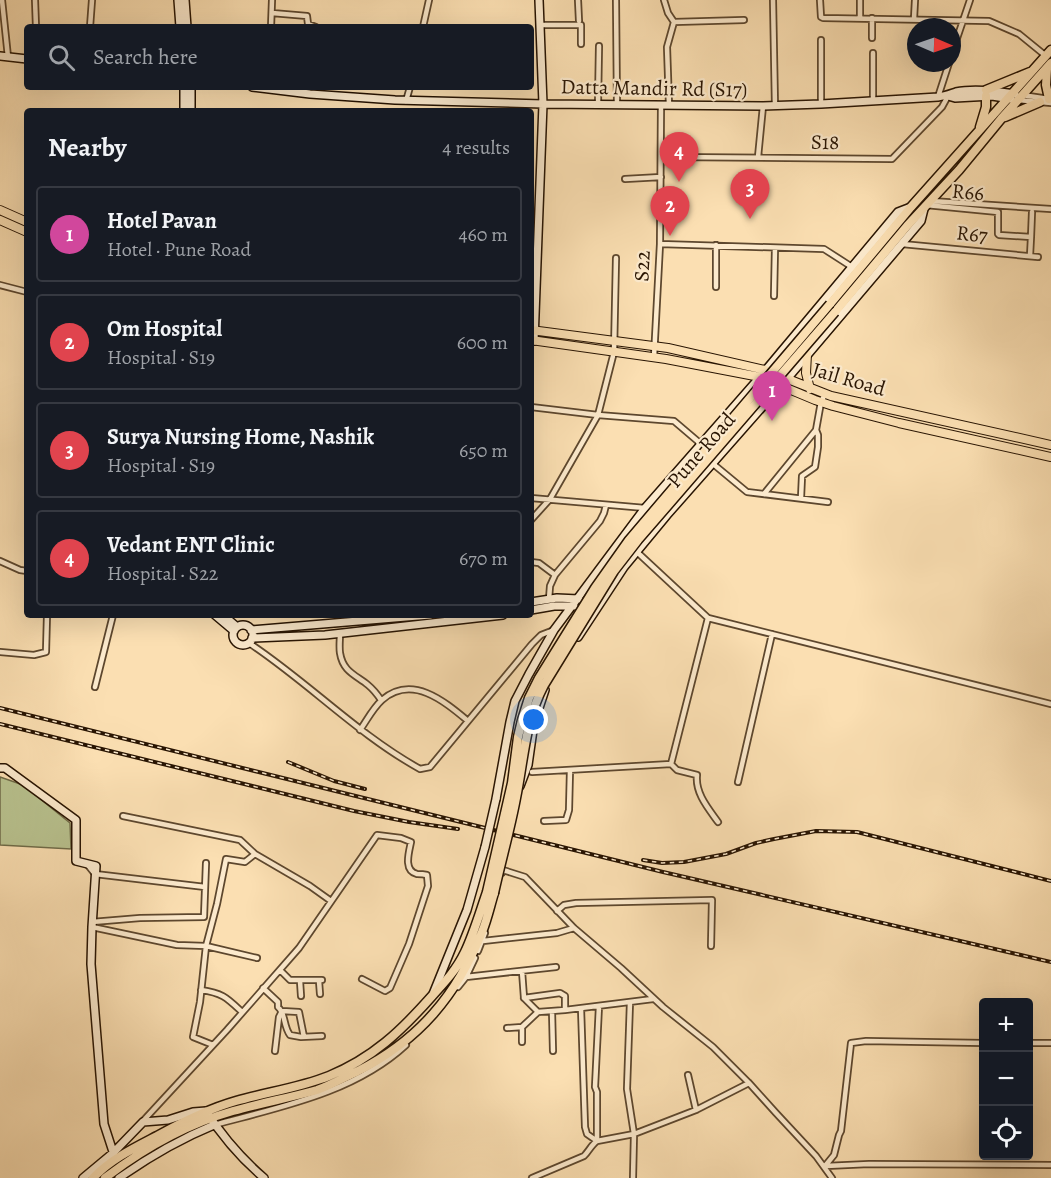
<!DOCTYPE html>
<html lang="en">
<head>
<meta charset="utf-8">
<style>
	:root { --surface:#171b24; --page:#242831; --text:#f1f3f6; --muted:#9ea1a6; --line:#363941; --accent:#8c9099 }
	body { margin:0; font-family:Alegreya,serif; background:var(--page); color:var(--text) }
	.controls { position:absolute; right:18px; bottom:18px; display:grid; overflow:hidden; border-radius:6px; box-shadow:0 6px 24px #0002 }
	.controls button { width:54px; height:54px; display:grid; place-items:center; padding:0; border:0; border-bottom:2px solid var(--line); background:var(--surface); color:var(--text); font:30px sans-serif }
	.compass { position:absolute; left:907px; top:18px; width:54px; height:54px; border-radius:50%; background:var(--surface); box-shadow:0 6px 24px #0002; rotate:92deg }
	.you { position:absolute; left:534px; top:720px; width:21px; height:21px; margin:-15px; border:4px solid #fff; border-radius:50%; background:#1a73e8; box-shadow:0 0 0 9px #1a73e833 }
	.badge { display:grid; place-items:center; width:39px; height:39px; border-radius:50%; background:var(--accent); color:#fff; font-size:20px; font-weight:700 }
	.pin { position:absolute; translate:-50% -50px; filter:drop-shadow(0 2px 3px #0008) }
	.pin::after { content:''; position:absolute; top:32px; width:21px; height:18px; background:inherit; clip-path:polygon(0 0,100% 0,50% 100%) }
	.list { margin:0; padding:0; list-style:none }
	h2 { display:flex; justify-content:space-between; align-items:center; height:78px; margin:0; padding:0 24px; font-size:26px }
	h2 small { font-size:20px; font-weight:400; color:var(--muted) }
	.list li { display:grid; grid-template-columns:39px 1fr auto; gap:18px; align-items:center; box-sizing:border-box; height:96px; margin:0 12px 12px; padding:0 12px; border:2px solid var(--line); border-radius:6px }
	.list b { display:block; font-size:22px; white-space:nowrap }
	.list p { margin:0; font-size:20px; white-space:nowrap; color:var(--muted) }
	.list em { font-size:20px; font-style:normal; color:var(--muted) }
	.icon { flex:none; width:33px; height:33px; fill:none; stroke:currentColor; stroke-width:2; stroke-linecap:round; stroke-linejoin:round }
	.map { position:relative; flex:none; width:1051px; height:1178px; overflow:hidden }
	.search { position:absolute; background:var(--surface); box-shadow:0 6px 24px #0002; left:24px; top:24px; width:510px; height:66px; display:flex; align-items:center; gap:15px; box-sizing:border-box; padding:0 21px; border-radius:6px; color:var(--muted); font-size:22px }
	.panel { position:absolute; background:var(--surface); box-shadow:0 6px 24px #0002; left:24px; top:108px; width:510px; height:510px; border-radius:6px }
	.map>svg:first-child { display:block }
</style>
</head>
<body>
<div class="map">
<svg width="1051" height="1178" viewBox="0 0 1051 1178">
	<rect width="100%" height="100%" fill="#fbdfb2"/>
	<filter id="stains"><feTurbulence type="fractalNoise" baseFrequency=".00333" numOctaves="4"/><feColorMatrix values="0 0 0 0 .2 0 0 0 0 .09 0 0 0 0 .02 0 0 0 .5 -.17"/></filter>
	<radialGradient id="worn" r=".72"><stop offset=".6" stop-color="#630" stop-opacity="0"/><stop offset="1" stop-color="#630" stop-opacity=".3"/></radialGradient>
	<path fill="#b9c390" stroke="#706c49" stroke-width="1.5" d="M0 777 23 785 70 823 71 849 0 845Z"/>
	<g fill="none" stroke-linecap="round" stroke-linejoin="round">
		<defs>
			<path id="street" d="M2 0 8 57
				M35 0 36 27
				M578 0 579 21
				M616 0 617 105
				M664 0 668 13 674 22 667 47 669 105
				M773 0 775 106
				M820 0 821 17 823 18 989 21 1019 34 1046 56
				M272 13 307 16 308 24 316 27
				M860 18V0
				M872 18V38
				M914 19 915 0
				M674 22 744 20
				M540 25H581V44
				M90 27 92 0
				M271 27 272 0
				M423 27 429 0
				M952 53 970 0
				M1022 95 1049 99
				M938 97 949 63
				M873 100V53
				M1018 100 1051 103
				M406 101 410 87
				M598 104 599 46
				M821 104V40
				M671 157 892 159 942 107 948 96
				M758 157 763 106
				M625 179 661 177
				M931 201 1051 209
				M926 205 998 212V234L999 235 1031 237 1032 212
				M660 244 824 249 852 267
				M902 244 1038 257
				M716 245V287
				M1030 256 1031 237
				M616 258 614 352 598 415 674 421 701 444
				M0 285 27 292
				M774 296 775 248
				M654 357 660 244 661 105
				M531 407 598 415 550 499 531 520
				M712 463 747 492 828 502
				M764 494 816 430
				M531 498 645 508
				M801 498 802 476 815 467 818 447V435L816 430 821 402 825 394
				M0 561 20 570 27 571
				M531 562 539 563 555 575
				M549 599 550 586 555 575 600 521 604 513 606 505
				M708 618 1051 704
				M340 633C340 639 339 647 340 653 343 672 356 675 368 685 374 690 377 694 381 700
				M249 643C308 682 357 734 420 769L430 767 532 644 541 635 554 630
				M0 652 34 655 46 652 47 615
				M95 687 113 615
				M360 730C367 720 373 708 382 700 412 674 444 701 468 721
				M671 764 677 770 697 775C695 793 708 808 718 822
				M532 772 671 764 708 618 637 552
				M738 782 772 634
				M123 816 240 840 255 854
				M544 821 566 820 569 810 570 770
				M87 864 95 874 205 887
				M502 873 503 870 525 877 574 928 621 968 663 1007 713 1047 749 1083 776 1113 816 1156 832 1178
				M557 911 564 905 576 903 712 900 711 946
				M92 922 140 918 204 917 206 863
				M92 927 177 945 206 946 217 904 226 859 245 862 255 854 310 886 331 901
				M483 941 557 933 574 928
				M478 951 485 933
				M280 970 290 980H322
				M522 971 524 998 560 993 565 996V1010L653 999
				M466 977 556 967
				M300 981 301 996
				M319 981 320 994
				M458 987 466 977 475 958
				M263 988 278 1002V1007C286 1014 283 1026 290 1035L301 1037 322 1036
				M201 990C223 993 227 998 242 1012
				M524 998 538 1012
				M630 1002 627 1089 634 1134 633 1178
				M581 1008 585 1127 587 1134 597 1141V1092L595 1087 599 1006
				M552 1011 553 1051
				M507 1028 522 1027
				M522 1042V1027L538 1012 565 1010
				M1028 1043H1051
				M213 1045 193 1037 200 1002 206 946 257 958
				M275 1051 279 1017 282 1011 299 1012 304 1037
				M688 1075 696 1110
				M143 1121 227 1030 299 948 377 835 401 838 411 842C409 852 403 871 417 874 420 874 423 874 427 875L428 886 409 944 390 988 385 991 362 979
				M214 1125C280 1107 354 1093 406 1045
				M825 1166 834 1155 839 1135 841 1131 851 1043 866 1041 984 1043
				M826 1166 869 1164 1051 1165
				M532 1178 584 1156C589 1151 592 1144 597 1141L634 1134 696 1110 749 1083"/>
			<path id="secondary" d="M178 0 180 27
				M185 0 187 27
				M0 56 27 59
				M184 87V111
				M191 87V111
				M252 87 310 94 395 100 543 104 763 106 821 104 938 97C945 96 950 94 956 92 974 88 997 91 1015 94
				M948 96 955 98 992 96 1011 99
				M534 341 543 104 539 0
				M531 602 557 598 579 599
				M531 610 554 606H574
				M215 615 234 631
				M223 615 237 627
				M233 635a10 10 0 1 1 20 0a10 10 0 1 1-20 0Z
				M251 630 430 615
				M578 637 624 567 667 515 787 379 921 221 924 209
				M252 638 325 635 503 615
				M0 768H5L76 820V861L96 866 92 927 91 964 104 1124 115 1158
				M520 786 528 765 534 723 545 690
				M496 799 510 722 515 701 529 674 554 630 645 508 760 377 898 212 911 207
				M433 994 467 910 485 847
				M83 1178 113 1153 143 1122 168 1120 193 1112 206 1111C222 1136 242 1159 264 1178
				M119 1178C149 1157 180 1139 214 1125"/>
			<path id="primary" d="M0 210 27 222
				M0 220 27 232
				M531 330 668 348 765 370 831 396 1051 445
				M531 340 666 359 760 377 815 400 833 406 899 423 1051 457
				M807 354 806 373 810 389"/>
			<path id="highway" d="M1047 69 1046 85 1049 99
				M986 90 1030 72
				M1005 117 1040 102
				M980 127 986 107V96
				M830 304 911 207 1051 50
				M835 312 907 226 959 170 1001 119 1051 63
				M93 1178C111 1159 134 1148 157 1136 182 1122 208 1109 236 1101 267 1092 299 1088 329 1076 373 1058 401 1031 432 996 445 982 457 969 465 952 474 933 480 912 487 892
				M105 1178C143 1149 187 1124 233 1111 261 1103 289 1098 317 1090 331 1085 345 1077 358 1071 419 1040 457 995 482 932 487 920 490 906 494 893"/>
		</defs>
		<use href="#street" stroke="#5d472e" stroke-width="8"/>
		<use href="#secondary" stroke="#281402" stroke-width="10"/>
		<use href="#primary" stroke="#281402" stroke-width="10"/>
		<use href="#highway" stroke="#281402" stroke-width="11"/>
		<use href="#street" stroke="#fceacd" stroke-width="4.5"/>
		<use href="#secondary" stroke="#fceacd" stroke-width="7"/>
		<use href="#primary" stroke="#fbdfb2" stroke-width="8"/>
		<use href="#highway" stroke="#fbdfb2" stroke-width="8"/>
		<defs>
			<path id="rail" d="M0 708 663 872 1051 962
				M0 724 354 811 409 822 458 829
				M288 762 334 781 365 789
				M643 860 662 863 684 862 726 854 756 843 774 839 816 831 857 832 1051 881"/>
		</defs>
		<use href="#rail" stroke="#281402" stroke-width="4"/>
		<use href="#rail" stroke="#fceacd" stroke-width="1.5" stroke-dasharray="4.5" stroke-linecap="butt"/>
		<defs>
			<path id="secondary-bridge" d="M485 847 496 799"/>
			<path id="highway-bridge" d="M487 892 512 783 518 737 522 720 529 698 539 678 595 588 629 540 830 304
				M494 893C501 861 510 830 516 798 524 759 525 721 544 685L614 571 638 540 835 312"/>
		</defs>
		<use href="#secondary-bridge" stroke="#281402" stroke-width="10" stroke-linecap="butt"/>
		<use href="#highway-bridge" stroke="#281402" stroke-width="11" stroke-linecap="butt"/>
		<use href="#secondary-bridge" stroke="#fceacd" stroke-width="7"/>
		<use href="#highway-bridge" stroke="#fbdfb2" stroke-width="8"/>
	</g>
	<g text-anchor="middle" stroke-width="4.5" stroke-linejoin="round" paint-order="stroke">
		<g font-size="21" fill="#281402" stroke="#fceacd">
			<text transform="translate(654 88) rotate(1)" y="7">Datta Mandir Rd (S17)</text>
			<text transform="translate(825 142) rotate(1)" y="7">S18</text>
			<text transform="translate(968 192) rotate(5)" y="7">R66</text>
			<text transform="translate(972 234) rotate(6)" y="7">R67</text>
			<text transform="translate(642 266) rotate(-87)" y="7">S22</text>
			<text transform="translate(849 379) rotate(16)" y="7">Jail Road</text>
			<text transform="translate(701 450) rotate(-49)" y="7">Pune Road</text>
		</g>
	</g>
	<rect width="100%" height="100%" filter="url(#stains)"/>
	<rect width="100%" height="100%" fill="url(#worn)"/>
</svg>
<div class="controls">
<button>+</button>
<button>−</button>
<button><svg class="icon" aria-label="locate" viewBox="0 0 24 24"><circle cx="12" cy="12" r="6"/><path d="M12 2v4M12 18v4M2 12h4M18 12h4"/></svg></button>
</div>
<svg class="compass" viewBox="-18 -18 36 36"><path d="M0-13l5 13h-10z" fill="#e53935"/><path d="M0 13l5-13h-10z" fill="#9ea1a6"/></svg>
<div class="you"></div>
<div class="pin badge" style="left:772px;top:421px;background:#d1479c">1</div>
<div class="pin badge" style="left:670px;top:236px;background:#e0444e">2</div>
<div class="pin badge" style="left:750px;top:219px;background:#e0444e">3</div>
<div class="pin badge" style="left:679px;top:182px;background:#e0444e">4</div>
<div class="search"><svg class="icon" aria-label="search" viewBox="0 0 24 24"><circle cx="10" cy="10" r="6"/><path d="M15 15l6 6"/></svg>Search here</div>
<section class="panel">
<h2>Nearby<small>4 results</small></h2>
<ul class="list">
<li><span class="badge" style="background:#d1479c">1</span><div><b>Hotel Pavan</b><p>Hotel · Pune Road</p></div><em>460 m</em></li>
<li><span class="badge" style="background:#e0444e">2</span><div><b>Om Hospital</b><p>Hospital · S19</p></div><em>600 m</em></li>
<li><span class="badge" style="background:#e0444e">3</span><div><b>Surya Nursing Home, Nashik</b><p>Hospital · S19</p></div><em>650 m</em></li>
<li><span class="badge" style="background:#e0444e">4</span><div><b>Vedant ENT Clinic</b><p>Hospital · S22</p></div><em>670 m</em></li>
</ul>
</section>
</div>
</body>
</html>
